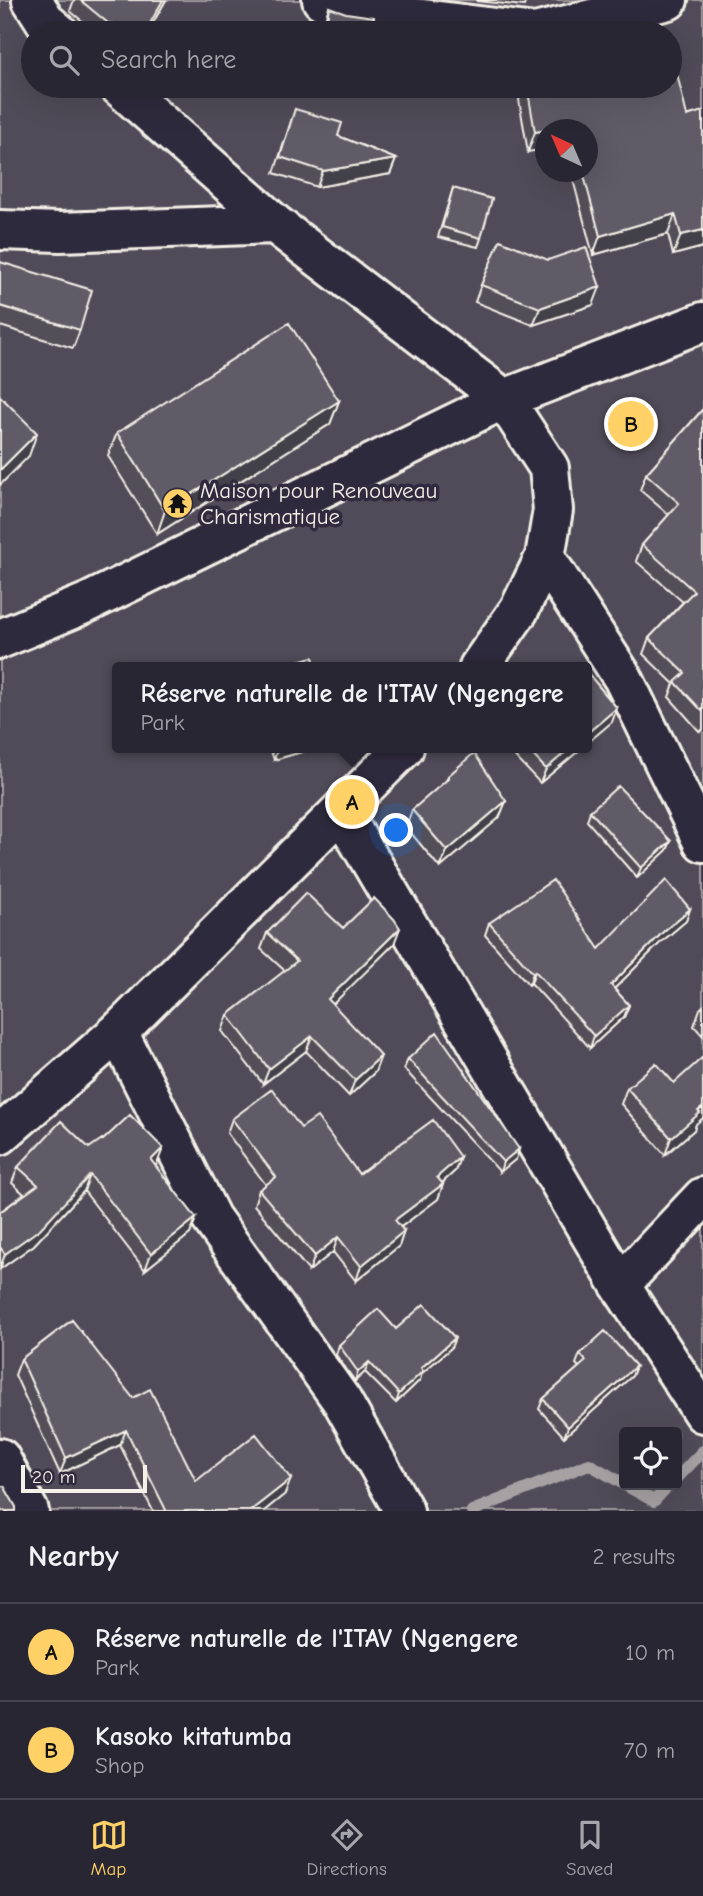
<!DOCTYPE html>
<html lang="en">
<head>
<meta charset="utf-8">
<style>
	:root { --surface:#292633; --page:#35323f; --text:#f1f3f6; --muted:#a5a5ac; --line:#45434e; --accent:#ffd166 }
	body { margin:0; font-family:"Comic Neue",sans-serif; background:var(--page); color:var(--text) }
	.controls { position:absolute; right:21px; bottom:21px; display:grid; overflow:hidden; border-radius:7px; box-shadow:0 7px 28px #0002 }
	.controls button { width:63px; height:63px; display:grid; place-items:center; padding:0; border:0; border-bottom:2px solid var(--line); background:var(--surface); color:var(--text); font:35px sans-serif }
	.compass { position:absolute; left:535px; top:119px; width:63px; height:63px; border-radius:50%; background:var(--surface); box-shadow:0 7px 28px #0002; rotate:316deg }
	.scale { position:absolute; left:21px; bottom:18px; width:126px; box-sizing:border-box; padding-left:7px; border:4px solid #f4f1e8; border-top:0; font-size:19px; line-height:24px; white-space:nowrap; color:#f4f1e8; -webkit-text-stroke:5px #2f2a3d; paint-order:stroke }
	.you { position:absolute; left:397px; top:831px; width:24px; height:24px; margin:-18px; border:5px solid #fff; border-radius:50%; background:#1a73e8; box-shadow:0 0 0 10px #1a73e833 }
	.badge { display:grid; place-items:center; width:46px; height:46px; border-radius:50%; background:var(--accent); color:#111; font-size:23px; font-weight:700 }
	.pin { position:absolute; translate:-50% -50%; border:4px solid #fff; box-shadow:0 2px 7px #0006 }
	.popup { position:absolute; left:112px; top:662px; width:480px; height:91px; box-sizing:border-box; display:grid; place-content:center; border-radius:7px; background:var(--surface); filter:drop-shadow(0 2px 5px #0005); font-size:23px; white-space:nowrap; color:var(--muted) }
	.popup b { font-size:26px; color:var(--text) }
	.popup::after { content:''; position:absolute; left:50%; top:100%; margin-left:-14px; border:14px solid transparent; border-top-color:var(--surface) }
	.list { margin:0; padding:0; list-style:none }
	h2 { display:flex; justify-content:space-between; align-items:center; height:91px; margin:0; padding:0 28px; font-size:30px }
	h2 small { font-size:23px; font-weight:400; color:var(--muted) }
	.list li { display:grid; grid-template-columns:46px 1fr auto; gap:21px; align-items:center; box-sizing:border-box; height:98px; padding:0 28px; border-top:2px solid var(--line) }
	.list b { display:block; font-size:26px; white-space:nowrap }
	.list p { margin:0; font-size:23px; white-space:nowrap; color:var(--muted) }
	.list em { font-size:23px; font-style:normal; color:var(--muted) }
	.icon { flex:none; width:38px; height:38px; fill:none; stroke:currentColor; stroke-width:2; stroke-linecap:round; stroke-linejoin:round }
	.map { position:relative; flex:none; width:703px; height:1511px; overflow:hidden }
	.search { position:absolute; background:var(--surface); box-shadow:0 7px 28px #0002; left:21px; right:21px; top:21px; height:77px; display:flex; align-items:center; gap:18px; box-sizing:border-box; padding:0 24px; border-radius:38px; color:var(--muted); font-size:26px }
	.sheet { height:287px; background:var(--surface) }
	nav { display:flex; justify-content:space-around; align-items:center; box-sizing:border-box; height:98px; border-top:2px solid var(--line); background:var(--surface); font-size:19px; color:var(--muted) }
	nav a { display:grid; justify-items:center; gap:4px }
	nav .on { color:var(--accent) }
	.map>svg:first-child { display:block }
</style>
</head>
<body>
<div class="map">
<svg width="703" height="1511" viewBox="0 0 703 1511">
	<rect width="100%" height="100%" fill="#373244"/>
	<filter id="ink" filterUnits="userSpaceOnUse"><feTurbulence type="fractalNoise" baseFrequency=".0143" numOctaves="2"/><feDisplacementMap in="SourceGraphic" scale="14" xChannelSelector="R" yChannelSelector="G"/><feConvolveMatrix kernelMatrix="1 2 1 2 8 2 1 2 1" color-interpolation-filters="sRGB"/></filter>
	<g filter="url(#ink)">
		<path fill="#504b59" stroke="#a29ea0" stroke-width="2" fill-rule="evenodd" d="M0 0H703V1511H0ZM33 33H670V86H33ZM546 130H588V172H546ZM118 667H586V748H118ZM624 1432H677V1485H624Z"/>
		<g fill="none" stroke-linecap="round" stroke-linejoin="round">
			<path stroke="#a6a2a4" stroke-width="12" d="M677 1478 703 1451
				M625 1485 654 1501 669 1485
				M472 1511 589 1464 624 1484"/>
			<defs>
				<path id="street" d="M32 0 46 22 59 33
					M322 0 342 9 535 33 668 0
					M119 86 275 224 504 399 549 468 553 510 545 557 519 610 479 667
					M0 230 60 232 275 224
					M545 557 623 678 703 842
					M0 639 89 602 504 399 703 322
					M341 811 620 1285 703 1413
					M118 1032 211 1218 342 1401 404 1511
					M0 1135 118 1032 404 748
					M620 1285 703 1197
					M0 1458 29 1511"/>
			</defs>
			<use href="#street" stroke="#f4f1e8" stroke-width="44"/>
			<use href="#street" stroke="#2f2a3d" stroke-width="38"/>
		</g>
		<path fill="#524f59" stroke="#f4f1e8" stroke-width="2" d="M74 0H166L147 33H97L70 11Z
			M329 7 371 33H321L323 25Z
			M524 86H670L687 116 703 111V247L673 255 668 234 593 255 571 172H587V130H545L528 152 519 100Z
			M295 109 338 136 396 159 390 174 317 187 274 173Z
			M453 188 481 238 478 247 438 237Z
			M548 260 593 305 533 325 475 302 481 285Z
			M0 262 80 330 73 348 0 326Z
			M339 401 330 424 157 534 108 456 117 433Z
			M703 409V729L700 732 669 697 674 684 643 654 649 638 683 602 636 561 642 545 669 515 640 490 646 474Z
			M270 748H315L274 760Z
			M507 748H582L540 783Z
			M448 776 506 801 499 818 440 868 406 827 412 810 446 781Z
			M590 811 671 841 667 850 637 878 587 821Z
			M690 909 686 921 660 943 614 989 629 1005 624 1017 590 1048 531 983 529 985 485 935 489 923 599 949Z
			M343 928 394 944 332 1004 375 1072 349 1096 306 1051 263 1084 222 1031 228 1015 285 971 261 949 267 933Z
			M703 1006V1036L694 1026 700 1009Z
			M408 1059 519 1149 516 1159 500 1172 404 1069Z
			M627 1088 696 1124 694 1130 665 1155 621 1104Z
			M232 1119 301 1128 359 1174 460 1157 455 1171 442 1183 443 1184 438 1199 401 1227 404 1231 399 1246 356 1281 333 1252 309 1271 254 1205 259 1190 266 1185 227 1133Z
			M103 1140 163 1148 155 1166 196 1218 190 1234 145 1270 84 1191 34 1245 0 1269V1212L24 1194 12 1183 18 1167 89 1148Z
			M72 1320 196 1481 285 1494 264 1511H153L120 1445 60 1474 15 1375 21 1359Z
			M396 1329 451 1348 422 1373 420 1380 396 1403 365 1372 355 1381 336 1355 339 1345Z
			M580 1354 636 1366 632 1376 564 1437 539 1409 543 1399 579 1367 576 1364Z"/>
		<path fill="#424048" stroke="#f4f1e8" stroke-width="2" d="M163 0H166L147 33H105L108 23Z
			M477 0H526L524 6 477 1Z
			M571 126 570 130H551Z
			M545 130V149L528 152 535 132Z
			M396 159 390 174 317 187 323 171Z
			M675 214 668 234 593 255 600 236Z
			M703 230V247L673 255 681 235Z
			M600 287 593 305 533 325 540 308Z
			M339 401 330 424 157 534 165 511Z
			M37 433 29 456 0 485V470Z
			M617 708 612 722 586 744V734Z
			M278 748H315L274 760Z
			M570 748H582L540 783 546 769Z
			M506 801 499 818 440 868 447 851Z
			M671 841 667 850 637 878 641 868Z
			M690 909 686 921 660 943 606 997 611 985 664 931Z
			M400 928 394 944 322 1015 328 999Z
			M535 971 531 983 529 985 533 973Z
			M629 1005 624 1017 590 1048 594 1036Z
			M312 1036 306 1051 263 1084 269 1069Z
			M381 1056 375 1072 349 1096 355 1080Z
			M703 1107V1118L696 1124 694 1130 665 1155 671 1138Z
			M163 1148 157 1164 145 1176 151 1160Z
			M519 1149 516 1159 500 1172 503 1162Z
			M460 1157 455 1171 432 1192 437 1177Z
			M90 1175 84 1191 34 1245 0 1269 5 1254Z
			M443 1184 438 1199 390 1235 395 1220Z
			M196 1218 190 1234 145 1270 151 1254Z
			M404 1231 399 1246 356 1281 361 1266Z
			M338 1237 333 1252 309 1271 315 1256Z
			M455 1338 451 1348 422 1373 420 1380 396 1403 399 1394 421 1368Z
			M369 1362 365 1372 355 1381 358 1372Z
			M636 1366 632 1376 564 1437 568 1427Z
			M126 1430 120 1445 60 1474 66 1458Z
			M291 1479 285 1494 264 1511H250Z"/>
		<path fill="#5f5c67" stroke="#f4f1e8" stroke-width="2" d="M80 0H163L147 29 108 23Z
			M329 7 346 13 374 17 371 33H325Z
			M670 44 687 116 703 111V230L681 235 675 214 600 236 583 172H587V130H572L571 126 535 132 527 86H670Z
			M295 109 342 123 338 136 396 159 323 171 280 157Z
			M453 188 492 199 481 238 442 227Z
			M500 240 548 260 586 247 600 287 540 308 481 285Z
			M0 262 92 290 80 330 0 306Z
			M289 323 339 401 165 511 117 433Z
			M0 396 37 433 0 470Z
			M703 409V712L675 682 685 673 649 638 694 591 642 545 679 503 646 474Z
			M313 657 316 667H277Z
			M586 671 617 708 586 734Z
			M526 748H570L546 769Z
			M474 753 506 801 447 851 412 810 449 778 448 776Z
			M618 786 671 841 641 868 590 811Z
			M553 880 599 949 666 880 690 909 664 931 611 985 629 1005 594 1036 535 971 533 973 489 923Z
			M306 893 343 928 374 898 394 919 400 928 328 999 381 1056 355 1080 312 1036 269 1069 228 1015 297 961 267 933Z
			M437 1032 519 1149 503 1162 408 1059Z
			M703 1057V1107L698 1111 700 1113 671 1138 627 1088 656 1063 674 1083Z
			M272 1089 301 1128 317 1117 359 1174 433 1120 460 1157 437 1177 443 1184 395 1220 404 1231 361 1266 338 1237 315 1256 259 1190 276 1177 232 1119Z
			M130 1115 163 1148 151 1160 196 1218 151 1254 90 1175 40 1229 5 1254 0 1247V1212L38 1185 18 1167 61 1121 89 1148 102 1139 103 1140Z
			M424 1304 455 1338 421 1368 423 1371 399 1394 369 1362 358 1372 339 1345 378 1309 396 1329Z
			M72 1320 133 1398 150 1389 196 1481 256 1434 291 1479 250 1511H165L166 1510 126 1430 66 1458 21 1359Z
			M605 1331 636 1366 568 1427 543 1399 586 1361 580 1354Z
			M0 1486H4L16 1507V1511H0Z"/>
	</g>
	<defs>
		<symbol id="temple-disc" viewBox="-11 -11 22 22"><circle r="9.5" fill="#ffd166" stroke="#2f2a3d"/><path d="M0-6L5-2H3V0L6.5 2.5H4V6H1.5V3h-3V6H-4V2.5H-6.5L-3 0V-2H-5Z" fill="#111"/></symbol>
	</defs>
	<g fill-rule="evenodd">
		<use href="#temple-disc" x="160" y="486" width="35" height="35"/>
	</g>
	<g text-anchor="middle" stroke-width="7" stroke-linejoin="round" paint-order="stroke">
		<g font-size="23" fill="#f4f1e8" stroke="#2f2a3d" text-anchor="start">
			<text x="200" y="498">Maison pour Renouveau<tspan x="200" dy="26">Charismatique</tspan></text>
		</g>
	</g>
</svg>
<div class="controls">
<button><svg class="icon" aria-label="locate" viewBox="0 0 24 24"><circle cx="12" cy="12" r="6"/><path d="M12 2v4M12 18v4M2 12h4M18 12h4"/></svg></button>
</div>
<svg class="compass" viewBox="-18 -18 36 36"><path d="M0-13l5 13h-10z" fill="#e53935"/><path d="M0 13l5-13h-10z" fill="#a5a5ac"/></svg>
<div class="scale">20 m</div>
<div class="you"></div>
<div class="pin badge" style="left:352px;top:802px">A</div>
<div class="popup"><b>Réserve naturelle de l'ITAV (Ngengere</b>Park</div>
<div class="pin badge" style="left:631px;top:424px">B</div>
<div class="search"><svg class="icon" aria-label="search" viewBox="0 0 24 24"><circle cx="10" cy="10" r="6"/><path d="M15 15l6 6"/></svg>Search here</div>
</div>
<section class="sheet">
<h2>Nearby<small>2 results</small></h2>
<ul class="list">
<li><span class="badge">A</span><div><b>Réserve naturelle de l'ITAV (Ngengere</b><p>Park</p></div><em>10 m</em></li>
<li><span class="badge">B</span><div><b>Kasoko kitatumba</b><p>Shop</p></div><em>70 m</em></li>
</ul>
</section>
<nav>
<a class="on"><svg class="icon" aria-label="map" viewBox="0 0 24 24"><path d="M3 6l6-2 6 2 6-2v14l-6 2-6-2-6 2zM9 4v14M15 6v14"/></svg>Map</a>
<a><svg class="icon" aria-label="directions" viewBox="0 0 24 24"><path d="M12 3l9 9-9 9-9-9zM9 14v-3h6M13 9l2 2-2 2"/></svg>Directions</a>
<a><svg class="icon" aria-label="saved" viewBox="0 0 24 24"><path d="M7 4h10v16l-5-4-5 4z"/></svg>Saved</a>
</nav>
</body>
</html>
